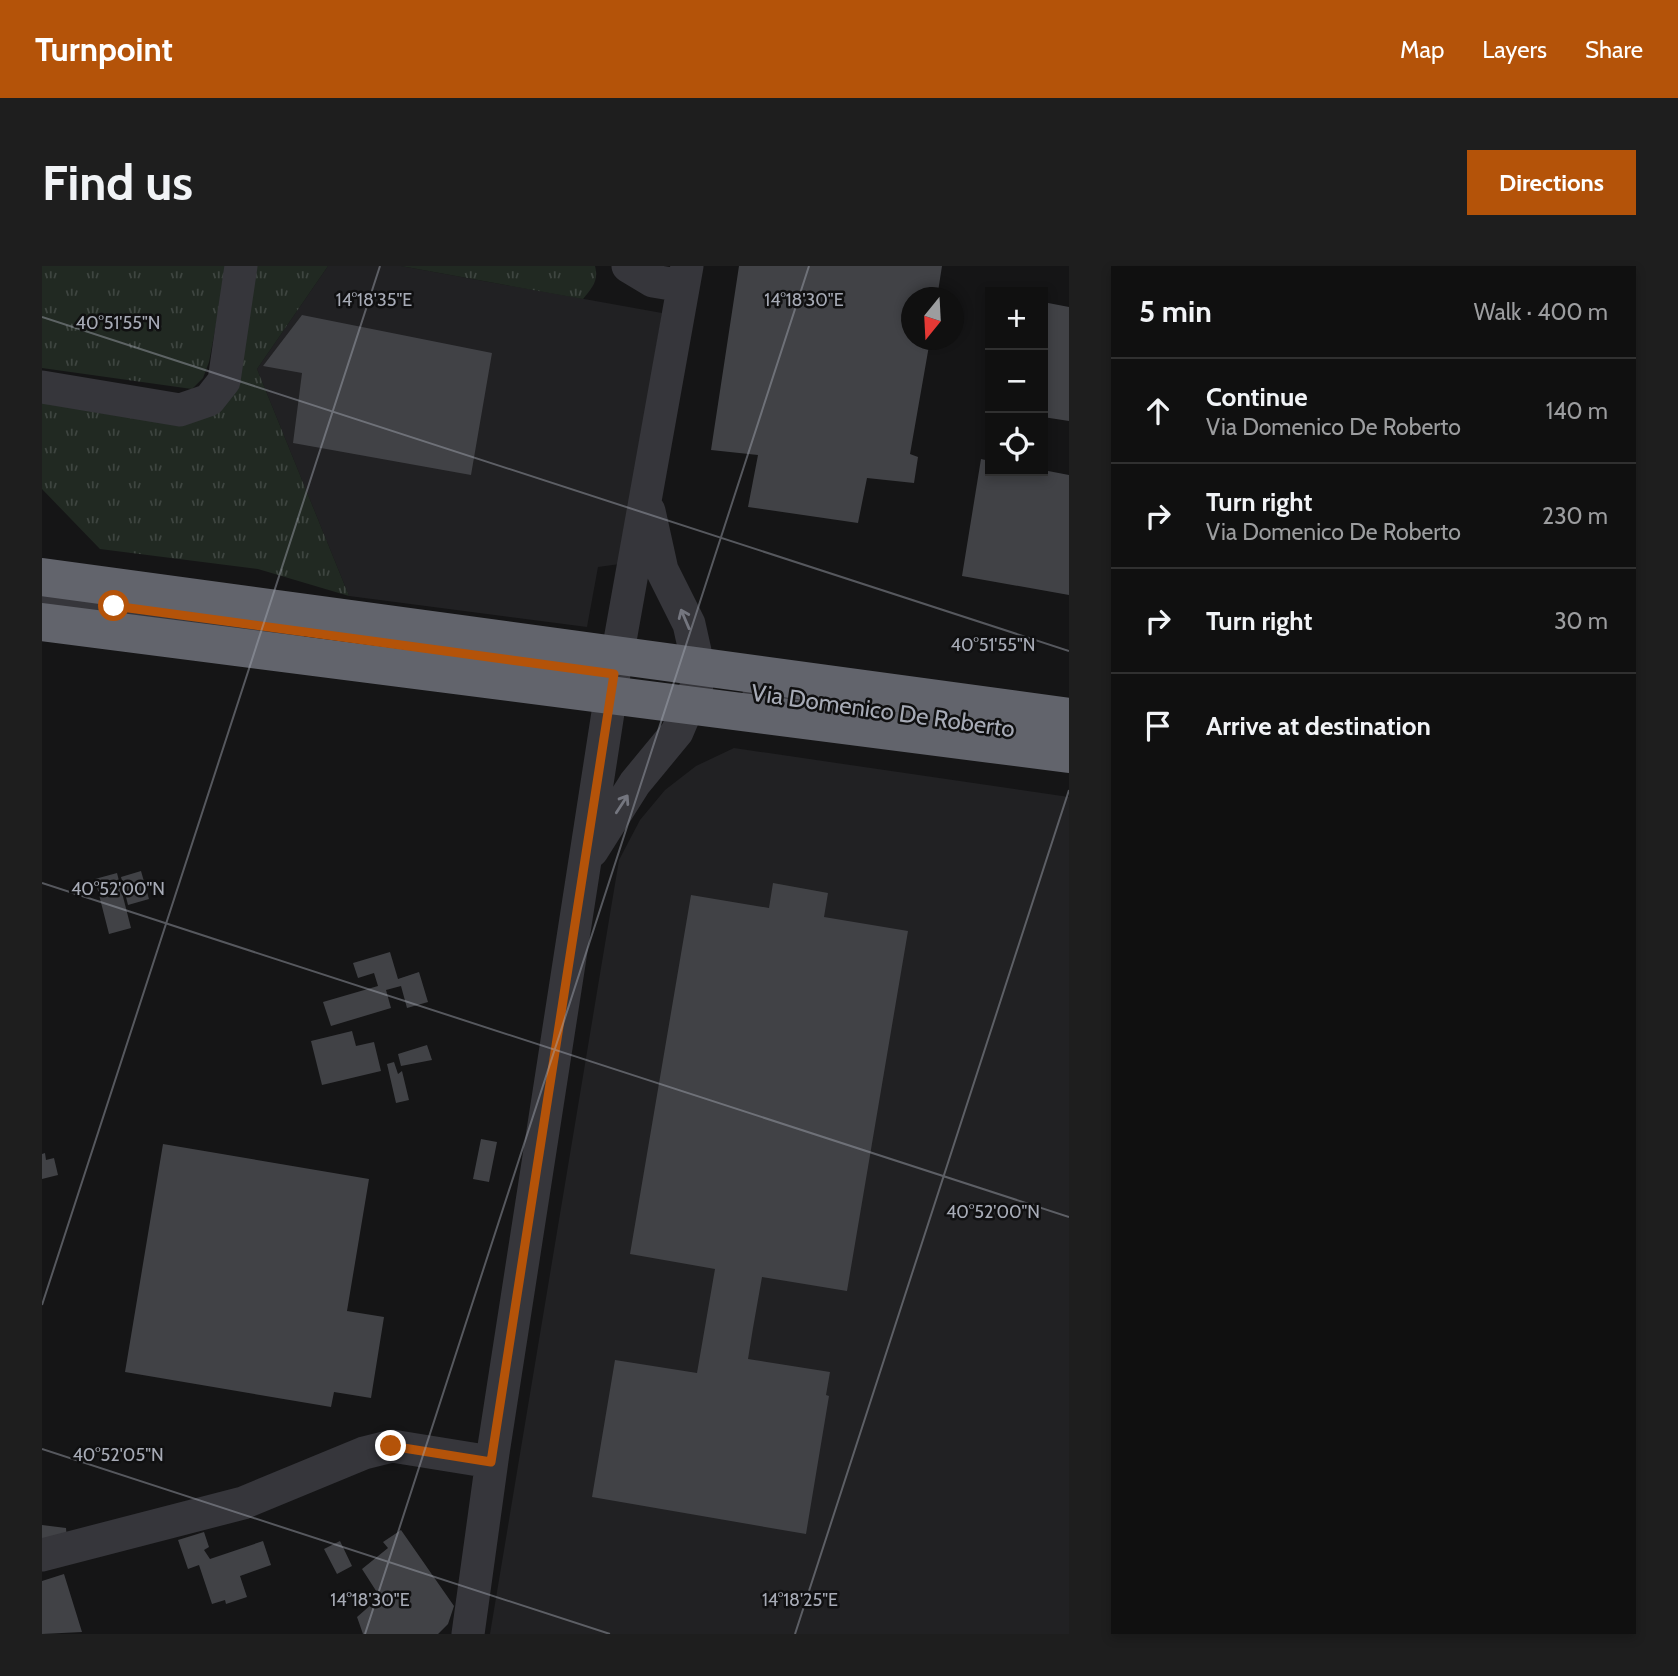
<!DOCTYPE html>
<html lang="en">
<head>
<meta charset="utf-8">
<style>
	:root { --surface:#101010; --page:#1e1e1e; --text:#f1f3f6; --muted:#9c9d9f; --line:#303030; --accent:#b45309 }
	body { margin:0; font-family:Cabin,sans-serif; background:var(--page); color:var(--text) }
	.controls { position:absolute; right:21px; top:21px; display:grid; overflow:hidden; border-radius:0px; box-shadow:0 4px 10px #0003 }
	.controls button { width:63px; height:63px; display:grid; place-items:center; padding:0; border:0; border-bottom:2px solid var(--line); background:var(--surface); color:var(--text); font:35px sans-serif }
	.compass { position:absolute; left:859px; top:21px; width:63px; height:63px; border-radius:50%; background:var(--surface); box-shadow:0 4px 10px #0003; rotate:198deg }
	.stop { position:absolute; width:21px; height:21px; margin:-16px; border:5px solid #b45309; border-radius:50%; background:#fff }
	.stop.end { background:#b45309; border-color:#fff; box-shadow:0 2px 7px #0008 }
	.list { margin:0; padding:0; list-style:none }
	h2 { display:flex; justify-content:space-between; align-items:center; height:91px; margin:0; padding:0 28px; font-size:30px }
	h2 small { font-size:23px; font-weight:400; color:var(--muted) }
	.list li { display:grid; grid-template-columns:46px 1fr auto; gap:21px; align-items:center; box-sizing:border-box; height:105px; padding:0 28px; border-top:2px solid var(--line) }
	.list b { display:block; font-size:26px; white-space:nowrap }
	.list p { margin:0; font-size:23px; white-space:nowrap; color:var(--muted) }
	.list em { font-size:23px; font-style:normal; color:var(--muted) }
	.icon { flex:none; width:38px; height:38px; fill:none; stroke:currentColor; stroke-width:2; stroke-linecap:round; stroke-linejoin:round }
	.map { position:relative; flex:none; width:1027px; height:1368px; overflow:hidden; border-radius:0px }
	header { display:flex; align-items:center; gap:42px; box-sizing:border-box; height:98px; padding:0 35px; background:var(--accent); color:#fff }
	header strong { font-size:33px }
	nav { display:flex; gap:38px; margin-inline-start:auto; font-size:24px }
	.intro { display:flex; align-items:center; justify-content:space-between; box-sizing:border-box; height:168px; padding:0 42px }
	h1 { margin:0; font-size:49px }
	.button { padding:18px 32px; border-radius:0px; background:var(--accent); color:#fff; font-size:24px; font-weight:700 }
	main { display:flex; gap:42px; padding:0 42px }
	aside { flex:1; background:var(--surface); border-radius:0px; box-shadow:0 4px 10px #0003 }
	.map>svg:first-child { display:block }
</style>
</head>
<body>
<header>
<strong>Turnpoint</strong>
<nav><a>Map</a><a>Layers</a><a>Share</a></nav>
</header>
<div class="intro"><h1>Find us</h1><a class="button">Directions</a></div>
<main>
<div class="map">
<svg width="1027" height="1368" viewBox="0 0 1027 1368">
	<defs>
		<pattern id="grass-tufts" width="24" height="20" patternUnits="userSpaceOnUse" patternTransform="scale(1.75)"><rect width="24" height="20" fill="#212922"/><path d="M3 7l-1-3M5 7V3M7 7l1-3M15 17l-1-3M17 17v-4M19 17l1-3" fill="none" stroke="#3e4540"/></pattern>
	</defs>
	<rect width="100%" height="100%" fill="#151516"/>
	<path fill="#212123" d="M286 0H359L620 47 578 298 556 301 545 361 307 330 215 103Z
		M692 482 1027 531V1368H448L577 594 598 554 623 524 654 500Z"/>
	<path fill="url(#grass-tufts)" d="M0 0H185L167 96 161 112 150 123 0 102Z
		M215 0H286L215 103 307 330 216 303 58 283 0 223V131L173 144Z
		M359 0H553C557 15 550 22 541 33Z"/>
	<path fill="#414246" d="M697 0H900L895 32H870V74H888L868 188 876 191 872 217 825 212 816 257 706 241 716 189 669 184Z
		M1001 36 1027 41V155L1001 151Z
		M260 49 450 87 429 209 251 177 260 107 221 100Z
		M939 193 948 195V205L1001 204 1027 209V329L920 310Z
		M99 605 107 633 86 639 79 611Z
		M75 607 89 662 67 668 53 613Z
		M731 617 786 627 782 651 866 665 805 1025 720 1011 711 1062 706 1093 788 1106 784 1129 787 1130 764 1268 550 1231 573 1094 655 1107 673 1003 588 988 649 629 727 642Z
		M348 686 356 713 377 706 386 736 365 742 359 720 344 724 349 742 289 760 281 736 336 720 332 707 316 712 311 697Z
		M310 765 314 780 332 776 339 805 280 819 269 775Z
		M385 779 390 794 359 800 356 788Z
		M352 796 356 808 360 805 367 834 354 837 345 798Z
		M439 873 455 876 447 916 431 913Z
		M121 878 327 913 305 1045 342 1051 329 1132 292 1126 289 1141 83 1106Z
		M3 887 4 894 12 892 16 909 0 913V888Z
		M0 1259 24 1262 25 1274 0 1280Z
		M359 1264 412 1340 406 1358 396 1368H321L315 1351 338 1331 320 1303 346 1282 341 1276Z
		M162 1266 167 1281 162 1284 168 1293 221 1275 229 1299 198 1310 205 1331 184 1338 183 1334 170 1338 157 1299 146 1303 136 1274Z
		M298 1275 310 1300 295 1308 282 1283Z
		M22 1308 40 1366 0 1368V1315Z"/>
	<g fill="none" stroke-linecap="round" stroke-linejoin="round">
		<path stroke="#36363b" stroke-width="33" d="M586 0 611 15 641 20
			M0 121 138 144 167 134 182 115 199 0
			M0 331 247 364
			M717 428 823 443
			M550 585 593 517 635 466 655 419 653 385 647 358 620 304 607 245
			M0 1289 201 1237 322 1187 350 1180 449 1196
			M426 1368 451 1187 572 408 645 0"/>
		<path stroke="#62646c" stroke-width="38" d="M0 311 1027 451
			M0 356 1027 488"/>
	</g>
	<defs><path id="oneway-shaft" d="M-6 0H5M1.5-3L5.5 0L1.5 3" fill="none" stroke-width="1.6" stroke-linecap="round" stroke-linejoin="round" transform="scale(1.75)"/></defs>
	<g stroke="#74767f">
		<use href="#oneway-shaft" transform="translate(643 353) rotate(-113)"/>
		<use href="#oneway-shaft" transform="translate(580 538) rotate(-57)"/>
	</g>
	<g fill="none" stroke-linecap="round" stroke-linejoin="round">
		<path stroke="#b45309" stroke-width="9" d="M72 340 572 408 449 1196 349 1180"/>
	</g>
	<path fill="none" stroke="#a7abb6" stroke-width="2" stroke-opacity="0.45" d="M0 51 1027 385M0 617 1027 951M0 1039 338 0M0 1183 568 1368M323 1368 767 0M753 1368 1027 524"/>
	<g text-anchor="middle" stroke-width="5" stroke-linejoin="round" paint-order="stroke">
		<g font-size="24" fill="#a7abb6" stroke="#101011">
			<text transform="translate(841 445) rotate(8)" y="8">Via Domenico De Roberto</text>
		</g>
	</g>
	<g font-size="18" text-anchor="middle" fill="#a7abb6" stroke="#101011" stroke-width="5" stroke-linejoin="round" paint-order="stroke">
		<text x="332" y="40">14°18'35"E</text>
		<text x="762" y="40">14°18'30"E</text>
		<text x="76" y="63">40°51'55"N</text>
		<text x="951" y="385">40°51'55"N</text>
		<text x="76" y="629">40°52'00"N</text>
		<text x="951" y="952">40°52'00"N</text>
		<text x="76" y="1195">40°52'05"N</text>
		<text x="328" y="1340">14°18'30"E</text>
		<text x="758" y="1340">14°18'25"E</text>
	</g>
</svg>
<div class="controls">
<button>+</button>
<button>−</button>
<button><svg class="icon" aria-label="locate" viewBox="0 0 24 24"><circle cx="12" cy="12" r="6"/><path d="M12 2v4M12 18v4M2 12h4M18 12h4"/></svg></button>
</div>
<svg class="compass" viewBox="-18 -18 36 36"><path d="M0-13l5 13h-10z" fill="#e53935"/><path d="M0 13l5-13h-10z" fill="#9c9d9f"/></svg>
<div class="stop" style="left:72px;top:340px"></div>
<div class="stop end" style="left:349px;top:1180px"></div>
</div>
<aside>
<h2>5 min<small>Walk · 400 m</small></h2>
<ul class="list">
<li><svg class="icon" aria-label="ahead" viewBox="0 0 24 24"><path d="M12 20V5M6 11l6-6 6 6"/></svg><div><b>Continue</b><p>Via Domenico De Roberto</p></div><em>140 m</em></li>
<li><svg class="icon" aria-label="right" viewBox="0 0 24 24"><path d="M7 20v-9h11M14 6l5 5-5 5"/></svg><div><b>Turn right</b><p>Via Domenico De Roberto</p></div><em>230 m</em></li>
<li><svg class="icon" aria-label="right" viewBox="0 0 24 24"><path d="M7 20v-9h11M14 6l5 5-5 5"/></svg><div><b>Turn right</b></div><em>30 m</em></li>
<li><svg class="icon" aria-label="arrive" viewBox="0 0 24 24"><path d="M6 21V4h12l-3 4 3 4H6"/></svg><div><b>Arrive at destination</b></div></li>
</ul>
</aside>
</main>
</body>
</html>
